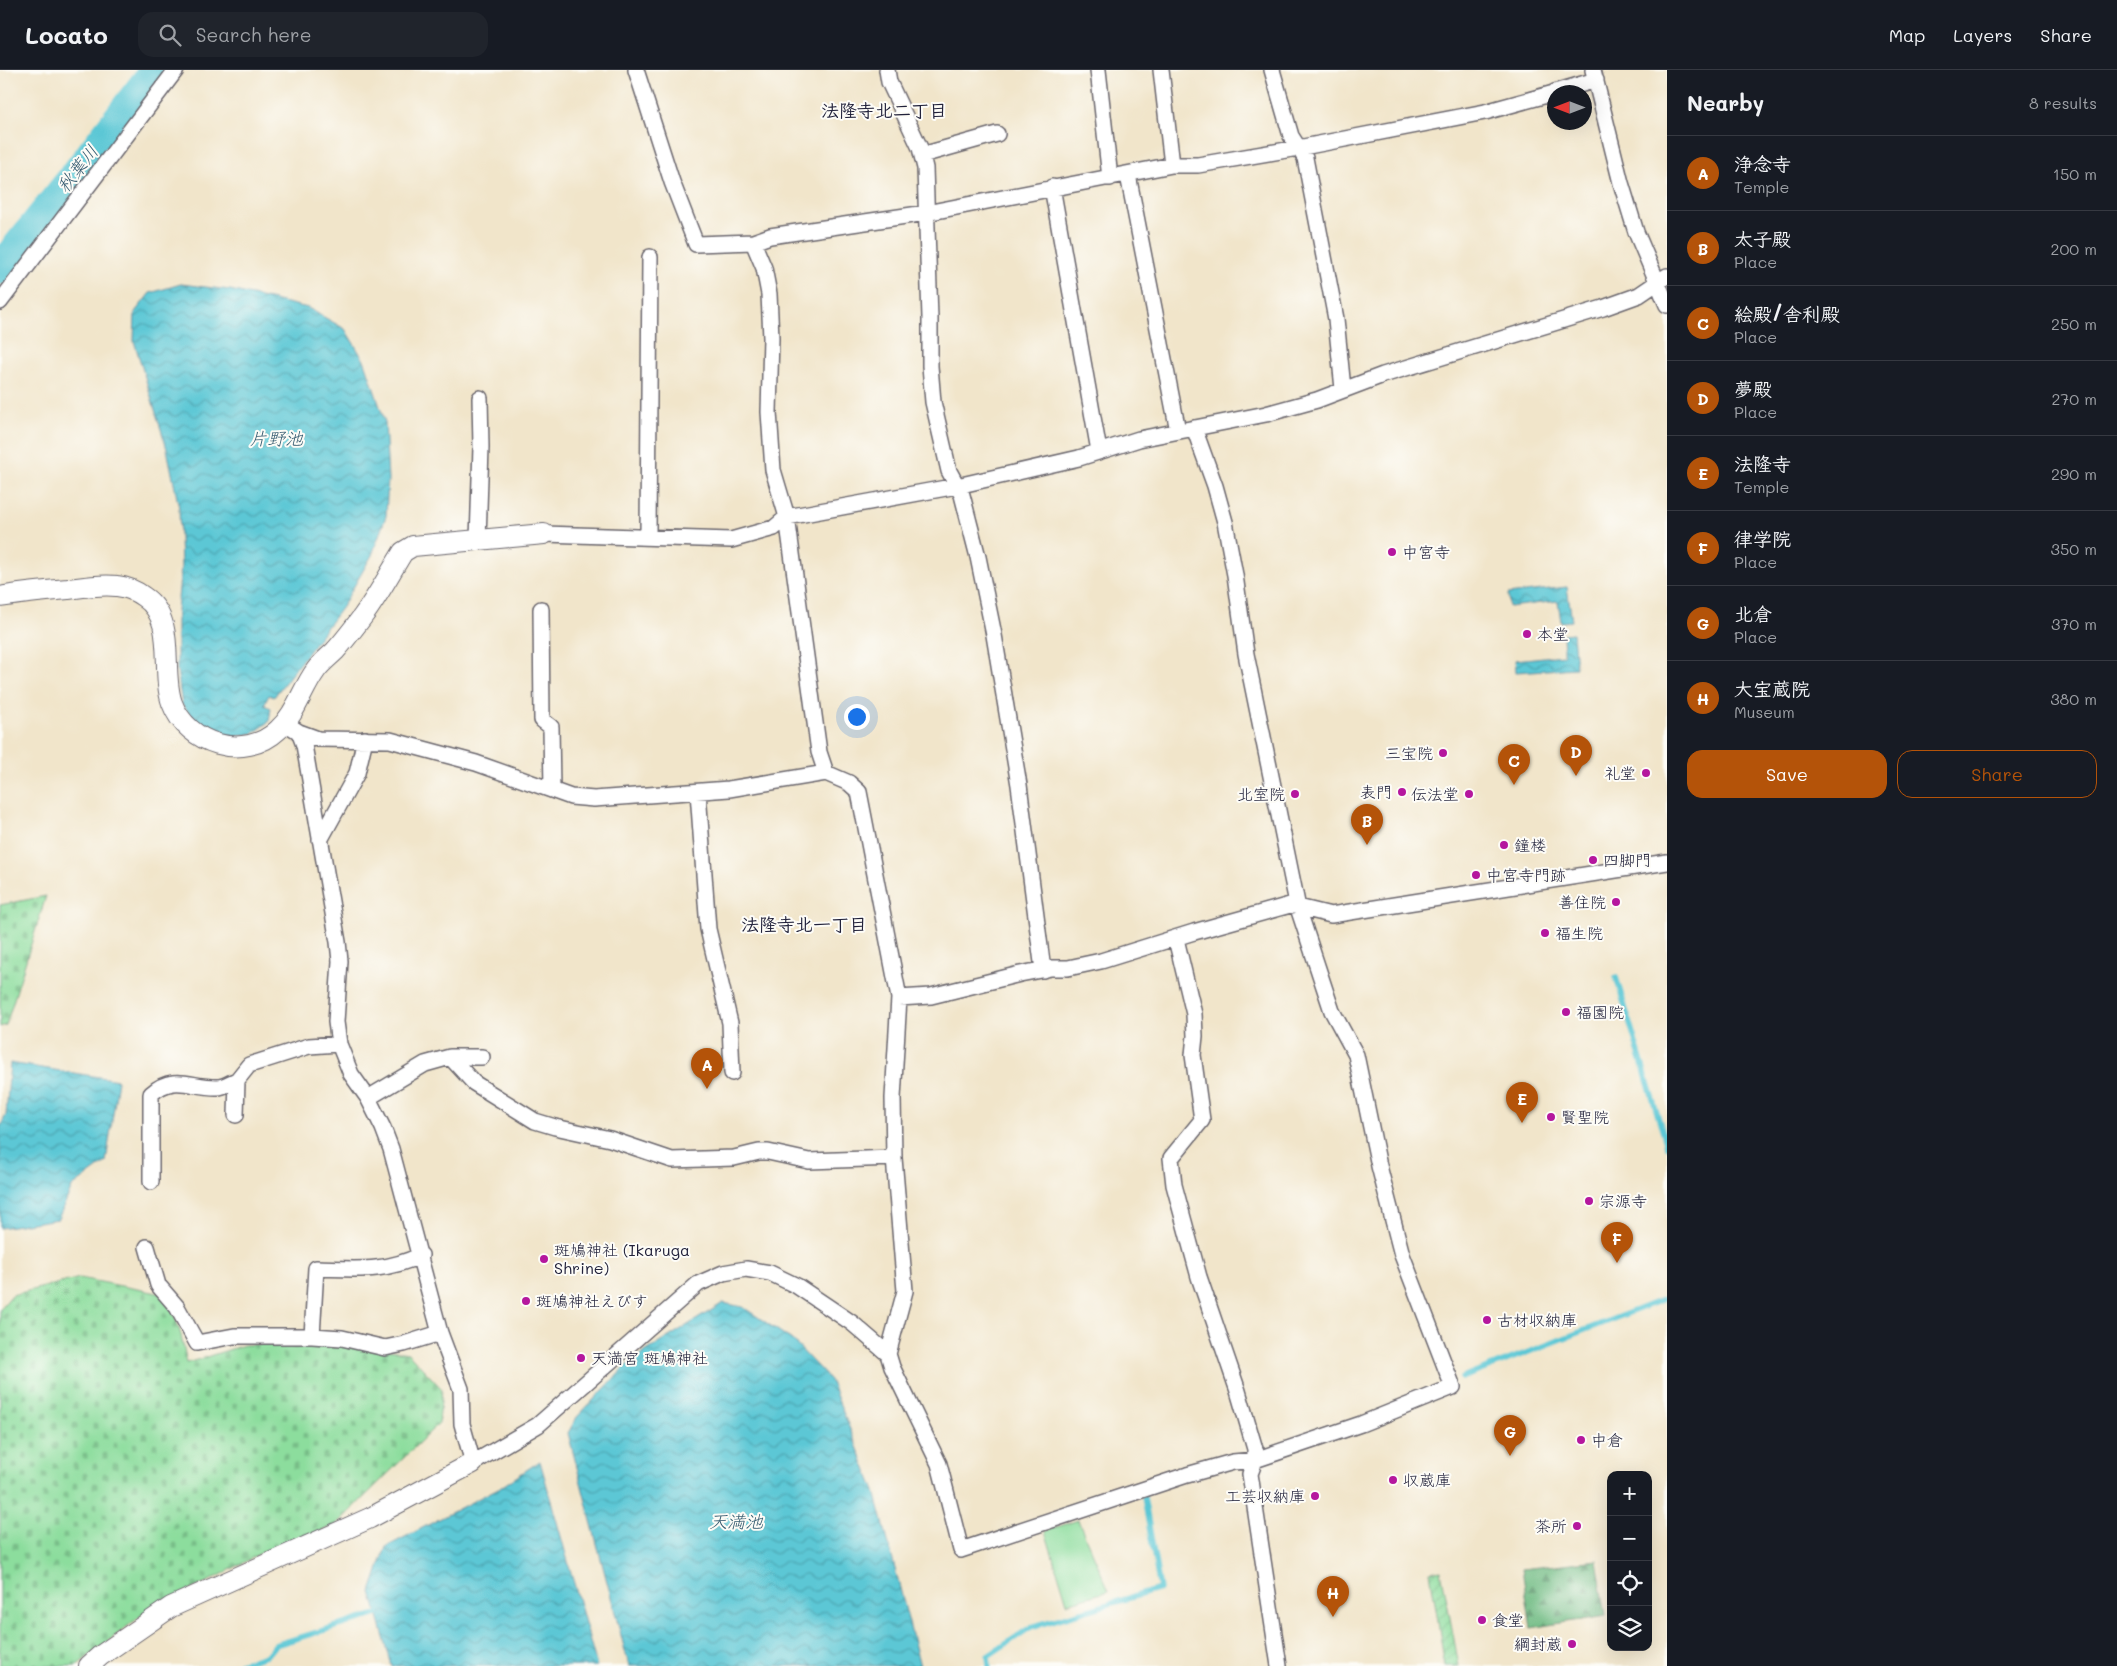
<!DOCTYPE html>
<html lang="en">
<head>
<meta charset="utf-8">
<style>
	:root { --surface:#171b24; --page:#20242c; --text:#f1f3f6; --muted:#9ea1a6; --line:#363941; --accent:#b45309 }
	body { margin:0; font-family:Mali,"Klee One",sans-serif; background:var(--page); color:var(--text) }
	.controls { position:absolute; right:15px; bottom:15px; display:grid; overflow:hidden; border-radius:10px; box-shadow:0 5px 20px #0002 }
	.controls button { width:45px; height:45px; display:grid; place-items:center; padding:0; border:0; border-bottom:1px solid var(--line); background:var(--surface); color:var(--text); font:25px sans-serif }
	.compass { position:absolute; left:1547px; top:15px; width:45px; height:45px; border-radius:50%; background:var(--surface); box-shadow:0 5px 20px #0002; rotate:270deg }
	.you { position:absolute; left:856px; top:646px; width:18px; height:18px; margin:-12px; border:4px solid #fff; border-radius:50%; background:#1a73e8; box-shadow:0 0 0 8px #1a73e833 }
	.badge { display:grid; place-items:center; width:32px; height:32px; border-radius:50%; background:var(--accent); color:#fff; font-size:16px; font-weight:700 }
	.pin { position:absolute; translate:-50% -41px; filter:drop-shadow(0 1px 2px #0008) }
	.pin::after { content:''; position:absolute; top:26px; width:18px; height:15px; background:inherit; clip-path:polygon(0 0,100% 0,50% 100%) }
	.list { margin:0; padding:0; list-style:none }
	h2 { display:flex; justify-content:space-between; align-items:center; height:65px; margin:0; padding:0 20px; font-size:21px }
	h2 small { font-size:16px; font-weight:400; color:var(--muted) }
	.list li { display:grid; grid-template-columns:32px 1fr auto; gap:15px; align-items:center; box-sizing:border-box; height:75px; padding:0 20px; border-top:1px solid var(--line) }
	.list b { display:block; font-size:19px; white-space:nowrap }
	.list p { margin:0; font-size:16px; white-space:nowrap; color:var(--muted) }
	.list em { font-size:16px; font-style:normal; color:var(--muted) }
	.actions { display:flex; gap:10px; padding:15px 20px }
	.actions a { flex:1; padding:11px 0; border:1px solid var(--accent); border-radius:15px; text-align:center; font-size:18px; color:var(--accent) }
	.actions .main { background:var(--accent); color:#fff }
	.icon { flex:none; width:28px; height:28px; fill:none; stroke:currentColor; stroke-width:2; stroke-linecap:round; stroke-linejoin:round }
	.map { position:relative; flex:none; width:1667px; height:1596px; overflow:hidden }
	header { display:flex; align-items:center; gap:30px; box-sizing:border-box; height:70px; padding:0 25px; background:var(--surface); border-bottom:1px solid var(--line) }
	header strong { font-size:24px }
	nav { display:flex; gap:28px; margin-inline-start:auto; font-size:18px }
	.search { width:350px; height:45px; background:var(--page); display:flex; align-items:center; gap:12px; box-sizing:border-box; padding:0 18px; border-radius:15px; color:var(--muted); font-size:19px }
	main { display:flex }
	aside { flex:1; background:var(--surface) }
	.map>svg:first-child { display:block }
</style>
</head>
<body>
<header>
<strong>Locato</strong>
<div class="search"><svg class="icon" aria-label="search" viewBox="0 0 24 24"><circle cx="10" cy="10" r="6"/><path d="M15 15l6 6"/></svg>Search here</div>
<nav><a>Map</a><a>Layers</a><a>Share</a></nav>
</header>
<main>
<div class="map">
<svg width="1667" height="1596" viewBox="0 0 1667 1596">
	<defs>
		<pattern id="forest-firs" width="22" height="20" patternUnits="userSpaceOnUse" patternTransform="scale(1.25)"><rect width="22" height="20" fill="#71bc84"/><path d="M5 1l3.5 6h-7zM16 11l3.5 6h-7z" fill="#5c986d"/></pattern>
		<pattern id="cemetery-stones" width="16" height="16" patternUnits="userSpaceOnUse" patternTransform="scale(1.25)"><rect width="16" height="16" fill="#8cdd9d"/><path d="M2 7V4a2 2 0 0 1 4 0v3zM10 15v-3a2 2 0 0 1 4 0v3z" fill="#78bd88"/></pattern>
		<pattern id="garden-furrows" width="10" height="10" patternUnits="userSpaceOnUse" patternTransform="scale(1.25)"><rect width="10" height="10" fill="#8cdd9d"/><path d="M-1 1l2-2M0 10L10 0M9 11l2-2" fill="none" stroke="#78bd88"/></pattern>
		<pattern id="water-waves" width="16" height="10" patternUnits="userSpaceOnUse" patternTransform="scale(1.25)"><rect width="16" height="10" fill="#5cc7d5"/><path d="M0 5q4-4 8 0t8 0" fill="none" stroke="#4ca1ae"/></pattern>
	</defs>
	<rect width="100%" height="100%" fill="#fdfcf7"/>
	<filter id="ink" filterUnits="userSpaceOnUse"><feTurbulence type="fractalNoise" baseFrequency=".02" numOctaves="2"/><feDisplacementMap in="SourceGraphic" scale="10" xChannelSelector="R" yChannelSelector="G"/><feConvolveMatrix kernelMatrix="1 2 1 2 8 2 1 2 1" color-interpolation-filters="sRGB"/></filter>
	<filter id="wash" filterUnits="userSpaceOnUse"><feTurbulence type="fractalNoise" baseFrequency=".0096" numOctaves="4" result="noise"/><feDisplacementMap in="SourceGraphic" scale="20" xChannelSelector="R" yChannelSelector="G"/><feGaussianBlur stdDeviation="1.12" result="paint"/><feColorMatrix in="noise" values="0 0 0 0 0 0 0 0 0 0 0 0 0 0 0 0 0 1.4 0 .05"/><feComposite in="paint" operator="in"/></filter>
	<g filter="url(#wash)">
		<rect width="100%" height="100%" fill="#f1e5ca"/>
		<path fill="url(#forest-firs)" stroke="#4a6f60" d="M1597 1490 1606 1546 1531 1558 1522 1499Z"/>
		<path fill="url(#cemetery-stones)" stroke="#57806c" d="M46 826 6 955 0 957V835Z
			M80 1208 168 1225 181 1265 187 1293 244 1275 332 1271 408 1283 442 1319 439 1353 335 1456 261 1483 219 1506 146 1542 76 1596H0V1239L12 1225Z"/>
		<path fill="#8cdd9d" stroke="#57806c" d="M1078 1450 1109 1521 1067 1533 1045 1461Z"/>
		<path fill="url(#garden-furrows)" stroke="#57806c" d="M1441 1500 1459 1596H1445L1430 1502Z"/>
		<path fill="url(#water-waves)" stroke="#3f7488" d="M181 214 230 220 308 238 345 259 365 292 385 352 388 409 386 446 372 485 342 537 274 627 269 625 264 635 271 638 269 652 254 663 226 668 206 662 182 635 177 600V540L181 496 179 438 167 379 134 271 135 242 150 223Z
			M1567 517 1572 551 1561 552 1558 531 1509 537 1508 524Z
			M1573 563 1576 598 1516 602 1515 590 1564 585 1563 564Z
			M10 993 118 1010 106 1092 72 1117 58 1149 0 1158V1057L6 1045Z
			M723 1233 743 1237 792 1270 830 1310 875 1421 920 1596H629L568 1363 577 1347 632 1290Z
			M540 1391 597 1596H392L371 1522 386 1477 504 1415Z"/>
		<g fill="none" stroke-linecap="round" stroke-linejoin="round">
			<path stroke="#5cc7d5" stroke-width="5.5" d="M1616 907 1667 1076
				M1462 1308 1667 1228
				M233 1596 266 1586 275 1575 377 1544
				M989 1596 988 1586 1031 1557 1160 1519 1144 1427"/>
			<path stroke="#5cc7d5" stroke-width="32" d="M0 199 71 111 156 0"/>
		</g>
	</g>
	<g filter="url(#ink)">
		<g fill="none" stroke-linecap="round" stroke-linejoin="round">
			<defs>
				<path id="street" d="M636 0 672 112 696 174 753 172 764 198 769 224 771 268 769 342 773 400 787 447 819 682 826 703
					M887 0 889 12 920 78 925 98 930 248V296L933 332 949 401 962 425 978 487 994 565 1019 715 1043 900
					M1098 0 1110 108
					M1161 0 1172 95
					M1272 0 1291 66 1305 88 1336 249 1343 319
					M1593 0 1621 113 1636 162 1667 235
					M1555 22 1596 10
					M922 85 997 64
					M1128 105 1178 361
					M1052 117 1099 381
					M753 172 770 166 926 143 1172 95H1198L1298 78 1485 42 1554 23
					M0 232 176 0
					M544 464 731 470 774 458 787 447 957 416 1079 388 1139 369 1266 344 1317 330 1383 305 1603 238 1639 225 1667 206
					M648 466 650 187
					M478 470 481 377 480 328
					M541 539 542 650 551 657 552 720
					M285 653 299 662 304 675 338 872 340 891 336 952 339 974 351 1004 368 1028 383 1058 391 1079 440 1263 461 1319 462 1354 473 1393 538 1355 698 1214 723 1203 746 1199 770 1203 797 1216 852 1253 888 1284 892 1297 939 1394 961 1480 1187 1405 1233 1392 1255 1390 1361 1354 1453 1317 1402 1185 1379 1096 1356 985 1332 941 1298 838 1246 584 1235 505 1225 452 1215 416 1194 358
					M299 662 318 669 390 670 476 693 571 727 594 729 729 719 826 703 849 713 859 722 899 928 893 1028 894 1088 905 1221 888 1284
					M698 722 708 859 730 953 732 1003
					M320 770 357 703 365 669
					M1176 869 1194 944 1195 966 1193 985 1202 1050 1171 1088 1174 1115 1199 1207 1238 1321 1255 1379V1390L1250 1404 1279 1596
					M899 928 931 926 1020 904 1051 898H1068L1101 891 1194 862 1290 835 1331 845 1667 792
					M450 987 474 1013 535 1051 555 1057 610 1069 672 1090 734 1088 759 1082H768L809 1091 894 1088
					M368 1028 425 994 450 987H482
					M236 1045 237 1010 249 995 309 976 339 974
					M151 1112V1024C174 1003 192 1018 218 1017 224 1017 231 1012 237 1010
					M147 1177 158 1215 177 1237 197 1273 234 1266H312L316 1198C356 1199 384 1203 421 1185
					M312 1266 342 1268 385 1278 404 1274 440 1263"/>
				<path id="secondary" d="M0 527C22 523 45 521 68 519 83 517 101 514 117 516 127 517 136 521 144 527 178 550 160 600 172 633 187 674 244 692 278 660 296 644 302 619 316 600 321 593 329 587 335 581 345 570 354 558 363 546 378 526 390 503 403 482L413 476 544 464
					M89 1596 100 1586 171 1537 370 1448 473 1393"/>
			</defs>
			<use href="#street" stroke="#6a666d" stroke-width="18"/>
			<use href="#secondary" stroke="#6a666d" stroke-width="22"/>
			<use href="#street" stroke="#fff" stroke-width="15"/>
			<use href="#secondary" stroke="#fff" stroke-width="20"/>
		</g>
	</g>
	<g fill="#b5179e" stroke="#fdfcf7" stroke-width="2">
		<circle cx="1392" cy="482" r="5"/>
		<circle cx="1527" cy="564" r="5"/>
		<circle cx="1443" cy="683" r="5"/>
		<circle cx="1646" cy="703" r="5"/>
		<circle cx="1402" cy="722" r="5"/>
		<circle cx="1295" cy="724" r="5"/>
		<circle cx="1469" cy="724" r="5"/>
		<circle cx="1504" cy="775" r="5"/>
		<circle cx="1593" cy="790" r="5"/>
		<circle cx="1476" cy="805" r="5"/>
		<circle cx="1616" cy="832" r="5"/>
		<circle cx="1545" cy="863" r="5"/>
		<circle cx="1566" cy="942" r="5"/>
		<circle cx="1551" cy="1047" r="5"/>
		<circle cx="1589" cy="1131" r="5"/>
		<circle cx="544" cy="1189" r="5"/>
		<circle cx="526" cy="1231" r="5"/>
		<circle cx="1487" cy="1250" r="5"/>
		<circle cx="581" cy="1288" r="5"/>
		<circle cx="1581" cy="1370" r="5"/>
		<circle cx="1393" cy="1410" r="5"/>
		<circle cx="1315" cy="1426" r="5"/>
		<circle cx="1577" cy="1456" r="5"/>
		<circle cx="1482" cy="1550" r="5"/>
		<circle cx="1572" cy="1574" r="5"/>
	</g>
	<g text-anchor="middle" stroke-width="4" stroke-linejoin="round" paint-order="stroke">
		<g font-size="16" fill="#22223b" stroke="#fdfcf7" text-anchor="start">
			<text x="1402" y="488">中宮寺</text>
			<text x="1537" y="570">本堂</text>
			<text x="1433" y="689" text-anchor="end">三宝院</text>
			<text x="1636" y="709" text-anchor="end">礼堂</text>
			<text x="1392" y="728" text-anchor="end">表門</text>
			<text x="1285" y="730" text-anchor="end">北室院</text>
			<text x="1459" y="730" text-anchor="end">伝法堂</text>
			<text x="1514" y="781">鐘楼</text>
			<text x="1603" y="796">四脚門</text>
			<text x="1486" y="811">中宮寺門跡</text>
			<text x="1606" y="838" text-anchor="end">善住院</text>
			<text x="1555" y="869">福生院</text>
			<text x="1576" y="948">福園院</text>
			<text x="1561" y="1053">賢聖院</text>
			<text x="1599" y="1137">宗源寺</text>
			<text x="554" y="1186">斑鳩神社 (Ikaruga<tspan x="554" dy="18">Shrine)</tspan></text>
			<text x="536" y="1237">斑鳩神社えびす</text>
			<text x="1497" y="1256">古材収納庫</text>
			<text x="591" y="1294">天満宮 斑鳩神社</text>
			<text x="1591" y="1376">中倉</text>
			<text x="1403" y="1416">収蔵庫</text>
			<text x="1305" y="1432" text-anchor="end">工芸収納庫</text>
			<text x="1567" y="1462" text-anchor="end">茶所</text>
			<text x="1492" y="1556">食堂</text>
			<text x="1562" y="1580" text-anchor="end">綱封蔵</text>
		</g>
		<g font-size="18" font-weight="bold" fill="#22223b" stroke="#fdfcf7">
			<text x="884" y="47">法隆寺北二丁目</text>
			<text x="804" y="861">法隆寺北一丁目</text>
		</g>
		<g font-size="18" font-style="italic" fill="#365c71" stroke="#fdfcf7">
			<text transform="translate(78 99) rotate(-52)" y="6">秋葉川</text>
			<text x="276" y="375">片野池</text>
			<text x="736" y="1458">天満池</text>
		</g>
	</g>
</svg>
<div class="controls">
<button>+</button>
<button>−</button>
<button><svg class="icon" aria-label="locate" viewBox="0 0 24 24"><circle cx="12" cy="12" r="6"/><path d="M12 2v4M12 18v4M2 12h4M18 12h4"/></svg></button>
<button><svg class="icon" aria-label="layers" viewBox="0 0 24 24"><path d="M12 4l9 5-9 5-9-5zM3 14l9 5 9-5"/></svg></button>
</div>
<svg class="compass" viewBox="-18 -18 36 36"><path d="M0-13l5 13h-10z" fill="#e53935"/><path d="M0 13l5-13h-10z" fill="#9ea1a6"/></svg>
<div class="you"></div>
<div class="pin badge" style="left:707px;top:1019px">A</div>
<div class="pin badge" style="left:1367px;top:775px">B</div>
<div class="pin badge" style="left:1514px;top:715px">C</div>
<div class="pin badge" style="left:1576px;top:706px">D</div>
<div class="pin badge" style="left:1522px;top:1053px">E</div>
<div class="pin badge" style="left:1617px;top:1193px">F</div>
<div class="pin badge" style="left:1510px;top:1386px">G</div>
<div class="pin badge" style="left:1333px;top:1547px">H</div>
</div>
<aside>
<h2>Nearby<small>8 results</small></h2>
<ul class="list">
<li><span class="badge">A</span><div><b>浄念寺</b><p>Temple</p></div><em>150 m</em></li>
<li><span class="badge">B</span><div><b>太子殿</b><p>Place</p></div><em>200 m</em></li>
<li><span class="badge">C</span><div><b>絵殿/舎利殿</b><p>Place</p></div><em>250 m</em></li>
<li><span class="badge">D</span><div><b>夢殿</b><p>Place</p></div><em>270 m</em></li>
<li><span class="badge">E</span><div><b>法隆寺</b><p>Temple</p></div><em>290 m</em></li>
<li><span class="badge">F</span><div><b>律学院</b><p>Place</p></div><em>350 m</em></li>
<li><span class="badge">G</span><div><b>北倉</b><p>Place</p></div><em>370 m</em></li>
<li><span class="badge">H</span><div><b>大宝蔵院</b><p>Museum</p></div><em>380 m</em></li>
</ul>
<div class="actions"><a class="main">Save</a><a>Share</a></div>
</aside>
</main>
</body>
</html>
